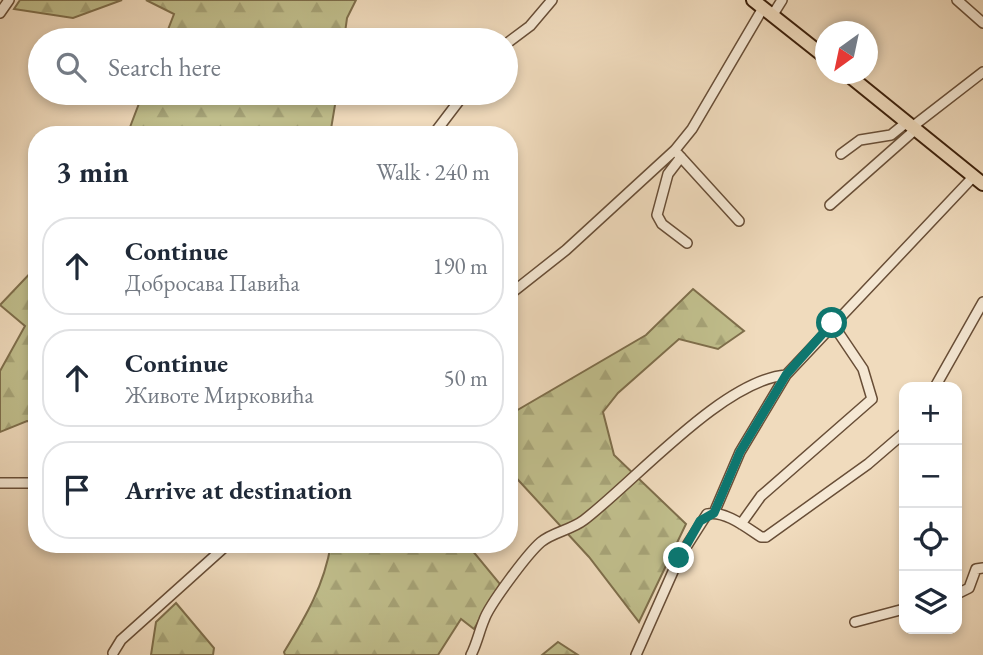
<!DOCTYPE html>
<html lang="en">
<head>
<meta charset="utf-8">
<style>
	:root { --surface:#fff; --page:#f2f2f3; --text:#1f2937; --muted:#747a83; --line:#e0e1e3 }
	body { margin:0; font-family:"EB Garamond",serif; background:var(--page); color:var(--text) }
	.controls { position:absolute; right:21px; bottom:21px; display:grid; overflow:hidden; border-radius:14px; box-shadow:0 4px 10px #0003 }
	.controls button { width:63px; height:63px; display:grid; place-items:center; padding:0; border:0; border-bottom:2px solid var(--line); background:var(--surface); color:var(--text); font:35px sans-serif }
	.compass { position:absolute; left:815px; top:21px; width:63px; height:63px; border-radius:50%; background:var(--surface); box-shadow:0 4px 10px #0003; rotate:213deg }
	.stop { position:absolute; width:21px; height:21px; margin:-16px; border:5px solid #0f766e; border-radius:50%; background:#fff }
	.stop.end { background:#0f766e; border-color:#fff; box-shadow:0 2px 7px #0008 }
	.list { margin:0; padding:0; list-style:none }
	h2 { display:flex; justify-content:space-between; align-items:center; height:91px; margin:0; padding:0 28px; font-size:30px }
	h2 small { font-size:23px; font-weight:400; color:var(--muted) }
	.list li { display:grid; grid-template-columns:46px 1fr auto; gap:21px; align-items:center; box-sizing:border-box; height:98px; margin:0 14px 14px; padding:0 14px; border:2px solid var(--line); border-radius:28px }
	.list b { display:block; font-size:26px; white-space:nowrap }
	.list p { margin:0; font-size:23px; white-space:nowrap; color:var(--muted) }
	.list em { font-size:23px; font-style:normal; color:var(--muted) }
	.icon { flex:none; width:38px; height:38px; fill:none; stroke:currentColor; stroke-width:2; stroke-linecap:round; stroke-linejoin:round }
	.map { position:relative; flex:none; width:983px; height:655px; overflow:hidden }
	.search { position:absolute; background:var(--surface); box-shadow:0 4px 10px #0003; left:28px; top:28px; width:490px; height:77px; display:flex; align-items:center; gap:18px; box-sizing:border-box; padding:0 24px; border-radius:38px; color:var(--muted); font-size:26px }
	.panel { position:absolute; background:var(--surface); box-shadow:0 4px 10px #0003; left:28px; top:126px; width:490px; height:427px; border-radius:28px }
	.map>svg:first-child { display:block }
</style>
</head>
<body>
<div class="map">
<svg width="983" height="655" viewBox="0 0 983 655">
	<defs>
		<pattern id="forest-firs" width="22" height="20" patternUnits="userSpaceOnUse" patternTransform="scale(1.75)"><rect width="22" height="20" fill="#c0be8c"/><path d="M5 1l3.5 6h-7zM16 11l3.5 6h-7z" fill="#a6a377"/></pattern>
	</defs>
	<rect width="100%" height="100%" fill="#f0dbbd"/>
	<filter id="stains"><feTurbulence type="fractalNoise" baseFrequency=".00286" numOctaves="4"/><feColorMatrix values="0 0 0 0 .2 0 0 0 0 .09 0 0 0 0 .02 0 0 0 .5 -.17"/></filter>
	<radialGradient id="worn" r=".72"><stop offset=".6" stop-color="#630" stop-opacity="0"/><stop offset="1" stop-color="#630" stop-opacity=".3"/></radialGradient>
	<path fill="url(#forest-firs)" stroke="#7e6e4b" stroke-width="2" d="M20 0H122L73 18 14 9Z
		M146 0H356L347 18 344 40H164L174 14Z
		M143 93H337L330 135H127Z
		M37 266V422L27 421 0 432V371L25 326 0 305Z
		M693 289 744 331 718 349 679 339 618 393 603 412 614 455 686 524 639 622 589 557 509 470V415L646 335Z
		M331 544H467L500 584 474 629 461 619 438 655H285L284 652C306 616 324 586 331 544Z
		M176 603 214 648 213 655H151L156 622Z
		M558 642 578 655H542Z"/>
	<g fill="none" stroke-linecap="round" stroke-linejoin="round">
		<defs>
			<path id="minor" d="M957 0 983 23
				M0 13 9 0
				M772 16 782 0
				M506 44 530 26 552 0
				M912 127 983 72
				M433 135 465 93
				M678 154 739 221
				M841 154 860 140 891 135 907 122
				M681 157 668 174 657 215 662 224 687 243
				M830 205 916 129
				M509 295 566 250 675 150 692 129 763 8
				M935 387 983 302
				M0 483H37
				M714 513 740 452 786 375 974 176
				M741 524 761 496 872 399 863 369 832 323
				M957 594 969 588 976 569 983 568
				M855 622 904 609
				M113 653 121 640 228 544
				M471 655C477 643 479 632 484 620 489 605 528 553 541 542 553 532 571 530 584 520 635 481 723 380 786 375
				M636 655 679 558 707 514C725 510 747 528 761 537H766L868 464 904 433"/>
			<path id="major" d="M753 0 825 57
				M847 74 983 184"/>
		</defs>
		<use href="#minor" stroke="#684e37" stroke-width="12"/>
		<use href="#major" stroke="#3b1f0a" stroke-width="16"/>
		<use href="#minor" stroke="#f5e8d4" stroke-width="9"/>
		<use href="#major" stroke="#f0dbbd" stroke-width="12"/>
	</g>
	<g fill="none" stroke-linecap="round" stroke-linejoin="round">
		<path stroke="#0f766e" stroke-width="9" d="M679 558 700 521 714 513 740 452 786 375 832 323"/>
	</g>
	<rect width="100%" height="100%" filter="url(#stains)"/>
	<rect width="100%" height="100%" fill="url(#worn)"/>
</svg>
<div class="controls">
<button>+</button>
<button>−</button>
<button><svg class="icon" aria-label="locate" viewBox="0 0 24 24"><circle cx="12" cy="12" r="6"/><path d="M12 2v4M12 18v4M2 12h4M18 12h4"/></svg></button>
<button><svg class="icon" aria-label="layers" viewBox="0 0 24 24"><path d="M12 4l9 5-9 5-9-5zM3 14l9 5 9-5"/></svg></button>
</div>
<svg class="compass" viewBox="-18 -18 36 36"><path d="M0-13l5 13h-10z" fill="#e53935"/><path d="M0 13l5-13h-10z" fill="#747a83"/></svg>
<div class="stop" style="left:832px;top:323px"></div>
<div class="stop end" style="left:679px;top:558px"></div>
<div class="search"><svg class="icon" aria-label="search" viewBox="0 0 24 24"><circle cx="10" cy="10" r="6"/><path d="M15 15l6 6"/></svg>Search here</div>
<section class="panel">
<h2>3 min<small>Walk · 240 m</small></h2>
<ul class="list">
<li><svg class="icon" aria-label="ahead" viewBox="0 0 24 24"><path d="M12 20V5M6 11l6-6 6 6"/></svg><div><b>Continue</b><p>Добросава Павића</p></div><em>190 m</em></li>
<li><svg class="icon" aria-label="ahead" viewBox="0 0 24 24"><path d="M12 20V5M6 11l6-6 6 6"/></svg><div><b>Continue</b><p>Животе Мирковића</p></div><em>50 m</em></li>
<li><svg class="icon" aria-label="arrive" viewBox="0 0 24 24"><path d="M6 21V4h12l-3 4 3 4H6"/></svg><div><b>Arrive at destination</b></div></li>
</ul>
</section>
</div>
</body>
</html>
